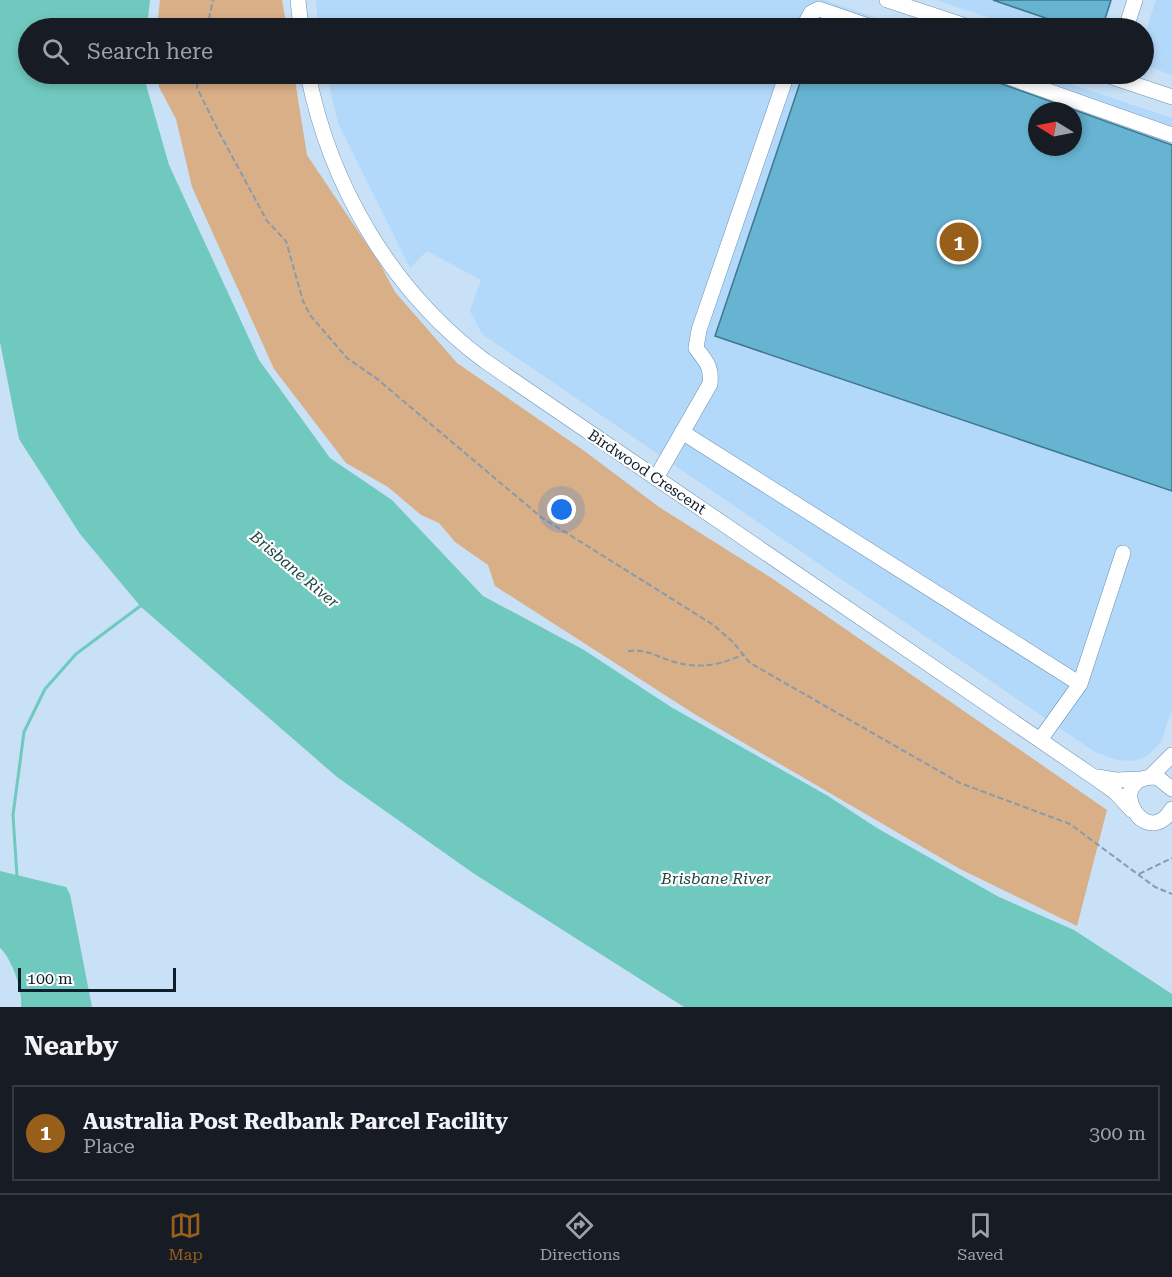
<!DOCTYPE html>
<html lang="en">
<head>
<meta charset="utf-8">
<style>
	:root { --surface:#171b24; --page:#242831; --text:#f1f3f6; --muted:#9ea1a6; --line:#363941; --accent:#985f1b }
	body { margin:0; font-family:"Roboto Serif",serif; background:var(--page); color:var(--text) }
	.compass { position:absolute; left:1028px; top:102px; width:54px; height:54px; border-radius:50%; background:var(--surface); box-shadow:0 3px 9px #0003; rotate:280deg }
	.scale { position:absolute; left:18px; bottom:15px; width:158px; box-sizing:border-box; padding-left:6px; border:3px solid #0d1d2a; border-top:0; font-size:16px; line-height:21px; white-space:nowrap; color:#0d1d2a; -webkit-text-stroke:4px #fefefe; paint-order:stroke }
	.you { position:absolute; left:562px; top:510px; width:21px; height:21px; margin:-15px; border:4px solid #fff; border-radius:50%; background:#1a73e8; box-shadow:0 0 0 9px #1a73e833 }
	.badge { display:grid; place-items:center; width:39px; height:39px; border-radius:50%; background:var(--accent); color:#fff; font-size:20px; font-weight:700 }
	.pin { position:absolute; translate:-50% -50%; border:3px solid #fff; box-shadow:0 2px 6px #0006 }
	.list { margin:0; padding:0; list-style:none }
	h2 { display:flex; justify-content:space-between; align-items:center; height:78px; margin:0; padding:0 24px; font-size:26px }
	h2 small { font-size:20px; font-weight:400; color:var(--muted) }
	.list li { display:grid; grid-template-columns:39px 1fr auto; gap:18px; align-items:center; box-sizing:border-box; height:96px; margin:0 12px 12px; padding:0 12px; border:2px solid var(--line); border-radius:0px }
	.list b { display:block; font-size:22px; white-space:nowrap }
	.list p { margin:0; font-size:20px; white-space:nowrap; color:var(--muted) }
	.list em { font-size:20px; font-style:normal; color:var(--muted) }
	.icon { flex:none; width:33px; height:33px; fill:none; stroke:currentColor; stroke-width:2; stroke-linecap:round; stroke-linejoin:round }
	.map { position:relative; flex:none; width:1172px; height:1007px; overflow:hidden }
	.search { position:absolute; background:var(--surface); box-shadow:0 3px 9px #0003; left:18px; right:18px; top:18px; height:66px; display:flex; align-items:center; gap:15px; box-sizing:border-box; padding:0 21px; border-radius:33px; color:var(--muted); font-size:22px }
	.sheet { height:186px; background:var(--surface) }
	nav { display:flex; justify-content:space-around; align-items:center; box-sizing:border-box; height:84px; border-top:2px solid var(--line); background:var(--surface); font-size:16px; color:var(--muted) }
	nav a { display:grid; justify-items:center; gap:3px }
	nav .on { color:var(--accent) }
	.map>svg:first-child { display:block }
</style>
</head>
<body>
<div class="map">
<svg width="1172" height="1007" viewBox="0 0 1172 1007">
	<rect width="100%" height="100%" fill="#c8e1f7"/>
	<path fill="#b2d8fa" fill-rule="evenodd" d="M316 0H823L907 28H318Z
		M937 0H1113L1104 28H1019Z
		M1156 0H1172V75L1144 65V36Z
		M327 74H1040L1172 118V709L1161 742 1147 756 1133 761 1117 760 1095 752 482 334 470 311 481 280 427 251 410 268 338 123ZM1037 111H1073V147H1037Z"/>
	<path fill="#d9af87" d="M160 0H282L287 28H157Z
		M159 74H294L307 155 380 264 395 292 457 363 583 450 659 507 773 579 1107 810 1077 926 960 869 696 715 495 586 488 565 455 542 439 523 421 515 388 487 346 463 274 369 192 187 176 119 159 87Z"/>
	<path fill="#70c9be" d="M0 0H150L147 28H28V74H143L169 165 259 360 330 458 392 500 483 596 584 650 671 707 828 796 877 828 999 897 1074 930 1172 994V1007H684L473 873 337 777 141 607 80 534 19 439 0 342Z
		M0 871 66 887 70 894 92 1007H21C23 990 12 959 0 948Z"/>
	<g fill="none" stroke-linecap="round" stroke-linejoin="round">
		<path stroke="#70c9be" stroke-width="3" d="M17 876 13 815 24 732 45 689 76 654 143 604"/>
	</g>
	<path fill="#67b4d2" stroke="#3f778c" stroke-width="1.5" fill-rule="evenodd" d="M993 0H1111L1102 28H1087L1061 19 1060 23Z
		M803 74H974L1172 145V491L715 336ZM1037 111H1073V147H1037Z"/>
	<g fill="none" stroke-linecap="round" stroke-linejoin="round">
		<defs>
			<path id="minor" d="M298 0 301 28
				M887 0 972 28
				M803 28 811 13 819 9 874 28
				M1126 28 1135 0
				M308 74C330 186 392 292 485 361L1094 777 1115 792 1132 810
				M1000 74 1172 135
				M1103 74 1172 97
				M682 432 1080 684
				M656 478 710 384C712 366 706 362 696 348L699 330 787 74
				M1040 740 1080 684 1123 553
				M1097 777 1116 780 1143 779
				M1150 777 1172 755
				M1172 789 1157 777C1101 775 1145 854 1172 809"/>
		</defs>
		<use href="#minor" stroke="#6991b3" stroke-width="16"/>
		<path stroke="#869bae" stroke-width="2" stroke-dasharray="6 3" stroke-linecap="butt" d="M207 28 213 0
			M198 74 197 88 220 134 267 221 286 241 303 301 310 315 347 358 376 378 541 517 712 624 733 642 750 663 960 783 1070 824 1155 887 1172 894
			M628 651C650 649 658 658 678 663 703 669 721 664 743 655
			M1139 874 1172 858"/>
		<use href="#minor" stroke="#fff" stroke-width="15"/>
	</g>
	<g text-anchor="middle" stroke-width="4.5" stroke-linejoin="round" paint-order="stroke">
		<g font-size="15" fill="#0d1d2a" stroke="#fefefe">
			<text transform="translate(647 472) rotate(34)" y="5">Birdwood Crescent</text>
		</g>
		<g font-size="16" font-style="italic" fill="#1f4843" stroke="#fefefe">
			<text transform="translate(295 569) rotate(40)" y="6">Brisbane River</text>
			<text x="716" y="884">Brisbane River</text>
		</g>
	</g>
</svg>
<svg class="compass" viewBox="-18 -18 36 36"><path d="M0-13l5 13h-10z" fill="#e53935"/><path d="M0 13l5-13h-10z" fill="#9ea1a6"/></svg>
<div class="scale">100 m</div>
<div class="you"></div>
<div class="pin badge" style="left:959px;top:242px">1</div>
<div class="search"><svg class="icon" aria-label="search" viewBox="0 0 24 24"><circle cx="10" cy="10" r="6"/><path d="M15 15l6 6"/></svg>Search here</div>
</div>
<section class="sheet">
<h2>Nearby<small></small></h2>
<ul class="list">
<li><span class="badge">1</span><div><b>Australia Post Redbank Parcel Facility</b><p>Place</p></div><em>300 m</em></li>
</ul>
</section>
<nav>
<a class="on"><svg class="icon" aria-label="map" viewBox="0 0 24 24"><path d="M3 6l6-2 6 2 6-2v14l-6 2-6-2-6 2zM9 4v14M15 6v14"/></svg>Map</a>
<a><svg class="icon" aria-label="directions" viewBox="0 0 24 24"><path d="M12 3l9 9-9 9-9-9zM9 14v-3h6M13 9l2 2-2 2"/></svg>Directions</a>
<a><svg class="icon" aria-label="saved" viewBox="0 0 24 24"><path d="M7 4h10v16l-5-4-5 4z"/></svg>Saved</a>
</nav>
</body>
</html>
